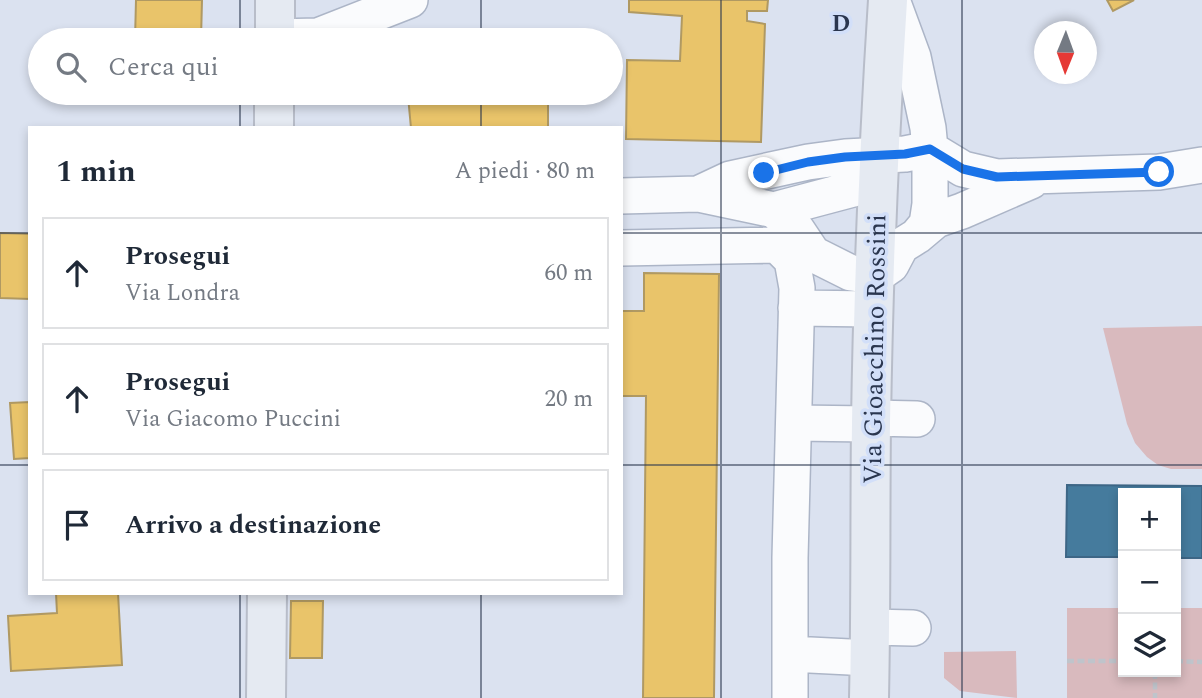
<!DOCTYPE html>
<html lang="it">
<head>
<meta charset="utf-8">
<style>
	:root { --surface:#fff; --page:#f2f2f3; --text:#1f2937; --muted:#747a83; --line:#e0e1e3 }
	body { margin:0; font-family:Spectral,serif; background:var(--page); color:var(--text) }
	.controls { position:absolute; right:21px; bottom:21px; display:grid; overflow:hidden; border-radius:0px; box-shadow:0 4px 10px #0003 }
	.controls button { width:63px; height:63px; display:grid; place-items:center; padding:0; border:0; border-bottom:2px solid var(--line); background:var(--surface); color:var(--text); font:35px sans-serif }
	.compass { position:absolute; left:1034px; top:21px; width:63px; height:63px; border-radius:50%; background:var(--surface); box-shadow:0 4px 10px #0003; rotate:181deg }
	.stop { position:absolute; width:21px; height:21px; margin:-16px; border:5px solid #1a73e8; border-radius:50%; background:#fff }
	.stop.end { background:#1a73e8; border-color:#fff; box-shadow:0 2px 7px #0008 }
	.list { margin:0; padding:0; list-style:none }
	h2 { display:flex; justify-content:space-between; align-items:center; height:91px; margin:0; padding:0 28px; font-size:30px }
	h2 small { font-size:23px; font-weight:400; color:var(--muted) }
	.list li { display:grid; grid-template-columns:46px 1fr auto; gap:21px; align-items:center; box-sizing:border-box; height:112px; margin:0 14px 14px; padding:0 14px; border:2px solid var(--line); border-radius:0px }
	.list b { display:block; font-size:26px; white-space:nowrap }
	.list p { margin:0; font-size:23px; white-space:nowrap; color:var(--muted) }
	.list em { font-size:23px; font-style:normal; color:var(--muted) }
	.icon { flex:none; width:38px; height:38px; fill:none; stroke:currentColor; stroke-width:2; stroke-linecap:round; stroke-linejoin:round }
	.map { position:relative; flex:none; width:1202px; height:698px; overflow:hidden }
	.search { position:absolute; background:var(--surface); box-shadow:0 4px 10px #0003; left:28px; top:28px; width:595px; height:77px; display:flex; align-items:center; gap:18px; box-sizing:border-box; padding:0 24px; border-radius:38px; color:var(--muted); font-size:26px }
	.panel { position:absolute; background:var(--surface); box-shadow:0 4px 10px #0003; left:28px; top:126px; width:595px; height:469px; border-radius:0px }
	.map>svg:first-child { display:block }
</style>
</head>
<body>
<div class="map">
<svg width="1202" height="698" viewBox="0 0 1202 698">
	<rect width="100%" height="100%" fill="#dbe2f0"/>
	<path fill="#d9babe" d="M1202 326V469H1171L1158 465 1147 457 1135 443 1127 424 1103 328Z
		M1067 608H1123V672H1176V608H1202V698H1067Z
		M1016 651 1017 698 960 691 944 678V652Z"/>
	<path fill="#e9c46a" stroke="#b09962" stroke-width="2" d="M136 0H202L201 40H135Z
		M629 0H768L767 11H747V21L765 24 761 142 626 139 627 60 680 61 682 16 629 12Z
		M1107 0H1134L1113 11Z
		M414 93H548V128H411L408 96Z
		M0 233 30 234V299L0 298Z
		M644 273 719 274 714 698H643L646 396H621V311H644Z
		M30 402V458L14 459 10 403Z
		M56 593H118L122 665 11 671 8 616 57 613Z
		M291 601H323L322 658H290Z"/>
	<path fill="#457b9d" stroke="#3d6686" stroke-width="2" d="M1067 485 1202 486V558H1176V493H1123V557H1066Z"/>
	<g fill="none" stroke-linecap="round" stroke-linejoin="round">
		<defs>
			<path id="minor" d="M892 0 913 57 928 128 930 149V204L927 224 917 236
				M275 37 318 36 410 0
				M698 194 730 179 808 162 845 157 905 154 930 149 963 169 997 177 1159 172 1202 165
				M621 196 698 194 774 210 797 230 813 254 851 273 875 276 891 265 901 246 917 236 936 220 962 211 1031 181
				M774 210 853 189 866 178 879 155
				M621 248 777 245 792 260 797 288 790 558V698
				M796 308 874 309
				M871 418 917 419
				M794 423 871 424
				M870 627 913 628
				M790 654 870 658"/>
			<path id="major" d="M275 40V0
				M274 128V93
				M266 698 267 593
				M869 698C871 606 870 515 871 423 873 282 879 141 888 0"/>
		</defs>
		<use href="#minor" stroke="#acb5c7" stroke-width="38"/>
		<use href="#major" stroke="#b8bdc9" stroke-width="42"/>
		<path stroke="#bfc4cb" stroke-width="4.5" stroke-dasharray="7 3.5" stroke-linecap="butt" d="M1067 661H1123
			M1176 661 1202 662
			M1155 672V698"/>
		<use href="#minor" stroke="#fafbfd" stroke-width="35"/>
		<use href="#major" stroke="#e5eaf2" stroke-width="38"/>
	</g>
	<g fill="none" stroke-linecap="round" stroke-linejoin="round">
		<path stroke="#1a73e8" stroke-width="9" d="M764 173 808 162 845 157 905 154 930 149 963 169 997 177 1159 172"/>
	</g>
	<path fill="none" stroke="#2a364f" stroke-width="2" stroke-opacity="0.55" d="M240 0V40M481 0V40M721 0V698M962 0V698M240 93V128M481 93V128M0 233H30M621 233H1202M0 465H30M621 465H1202M240 593V698M481 593V698"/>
	<g text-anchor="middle" stroke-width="7" stroke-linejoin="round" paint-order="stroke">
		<g font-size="26" fill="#2a364f" stroke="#d2dff9">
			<text transform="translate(874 349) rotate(-89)" y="9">Via Gioacchino Rossini</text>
		</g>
	</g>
	<g font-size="23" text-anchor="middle" font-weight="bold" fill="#2a364f" stroke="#d2dff9" stroke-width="7" stroke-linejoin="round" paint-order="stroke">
		<text x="841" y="31">D</text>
	</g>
</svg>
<div class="controls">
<button>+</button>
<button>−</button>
<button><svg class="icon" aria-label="layers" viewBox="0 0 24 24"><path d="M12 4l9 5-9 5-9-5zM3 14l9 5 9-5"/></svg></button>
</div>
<svg class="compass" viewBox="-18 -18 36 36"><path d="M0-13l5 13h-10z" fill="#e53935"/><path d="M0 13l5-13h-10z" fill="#747a83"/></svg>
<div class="stop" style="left:1159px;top:172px"></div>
<div class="stop end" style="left:764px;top:173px"></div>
<div class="search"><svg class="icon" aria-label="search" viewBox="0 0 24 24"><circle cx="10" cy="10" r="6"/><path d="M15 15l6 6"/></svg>Cerca qui</div>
<section class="panel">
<h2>1 min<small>A piedi · 80 m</small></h2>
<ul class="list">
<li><svg class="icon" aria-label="ahead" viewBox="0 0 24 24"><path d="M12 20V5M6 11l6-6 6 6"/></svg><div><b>Prosegui</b><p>Via Londra</p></div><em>60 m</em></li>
<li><svg class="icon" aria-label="ahead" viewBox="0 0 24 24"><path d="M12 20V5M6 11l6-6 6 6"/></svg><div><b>Prosegui</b><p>Via Giacomo Puccini</p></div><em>20 m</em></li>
<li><svg class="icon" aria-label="arrive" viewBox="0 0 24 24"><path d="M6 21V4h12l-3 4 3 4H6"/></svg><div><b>Arrivo a destinazione</b></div></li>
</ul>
</section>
</div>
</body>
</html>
